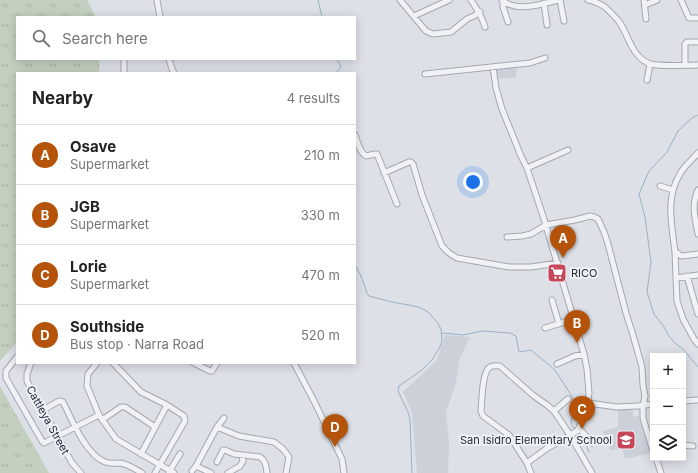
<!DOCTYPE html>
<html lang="en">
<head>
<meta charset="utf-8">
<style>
	:root { --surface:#fff; --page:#f6f6f6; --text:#222; --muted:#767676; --line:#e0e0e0; --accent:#b45309 }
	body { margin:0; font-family:Inter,sans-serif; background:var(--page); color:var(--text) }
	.controls { position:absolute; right:12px; bottom:12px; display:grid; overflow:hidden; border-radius:0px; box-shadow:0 2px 10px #0003 }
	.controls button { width:36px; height:36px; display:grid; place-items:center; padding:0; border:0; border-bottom:1px solid var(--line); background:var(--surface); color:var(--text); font:20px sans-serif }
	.you { position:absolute; left:473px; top:182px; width:14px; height:14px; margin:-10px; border:3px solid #fff; border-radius:50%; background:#1a73e8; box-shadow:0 0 0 6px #1a73e833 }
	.badge { display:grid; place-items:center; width:26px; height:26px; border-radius:50%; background:var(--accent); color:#fff; font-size:13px; font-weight:700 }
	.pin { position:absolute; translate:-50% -33px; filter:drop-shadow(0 1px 2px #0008) }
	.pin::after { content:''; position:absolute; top:21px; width:14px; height:12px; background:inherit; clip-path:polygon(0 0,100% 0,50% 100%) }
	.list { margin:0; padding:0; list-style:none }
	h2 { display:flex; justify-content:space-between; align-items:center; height:52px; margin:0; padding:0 16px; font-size:17px }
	h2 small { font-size:13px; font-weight:400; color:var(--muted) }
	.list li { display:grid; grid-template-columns:26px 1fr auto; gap:12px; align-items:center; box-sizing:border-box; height:60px; padding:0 16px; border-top:1px solid var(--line) }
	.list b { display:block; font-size:15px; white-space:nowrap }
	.list p { margin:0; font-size:13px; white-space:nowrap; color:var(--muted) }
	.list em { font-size:13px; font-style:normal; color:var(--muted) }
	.icon { flex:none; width:22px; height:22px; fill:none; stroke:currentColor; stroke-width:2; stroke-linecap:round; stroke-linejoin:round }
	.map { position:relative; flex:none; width:698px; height:473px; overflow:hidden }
	.search { position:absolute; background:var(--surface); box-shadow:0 2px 10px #0003; left:16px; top:16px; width:340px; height:44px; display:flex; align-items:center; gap:10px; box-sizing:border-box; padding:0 14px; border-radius:0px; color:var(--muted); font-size:15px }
	.panel { position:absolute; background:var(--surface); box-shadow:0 2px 10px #0003; left:16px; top:72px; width:340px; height:292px; border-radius:0px }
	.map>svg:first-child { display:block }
</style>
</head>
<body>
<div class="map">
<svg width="698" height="473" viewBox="0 0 698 473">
	<defs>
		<pattern id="grass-tufts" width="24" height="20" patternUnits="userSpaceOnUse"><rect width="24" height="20" fill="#c3d0bf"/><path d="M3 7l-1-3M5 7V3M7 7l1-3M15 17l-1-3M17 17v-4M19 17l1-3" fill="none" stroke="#a8b3a5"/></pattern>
	</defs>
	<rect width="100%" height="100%" fill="#dde1e7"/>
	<path fill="#ccd0d9" d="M517 66 516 78H496L495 68Z
		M445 335 470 337 459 360 456 383 446 412 449 442 448 473H417L412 413 403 392 437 360Z
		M633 408V417L641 415 642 425 651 453 625 459 622 449 610 450 602 431 618 427V409Z"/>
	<path fill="url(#grass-tufts)" d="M0 0H87L96 17H17V59H99V73H17V342L0 361Z
		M0 386 49 473H0Z"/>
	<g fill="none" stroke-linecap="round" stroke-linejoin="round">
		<path stroke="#99afc6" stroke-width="1" d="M318 0 322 17
			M336 73 341 67 337 59
			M698 115 692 118 678 131 667 152 649 171 639 194 645 217 651 262 647 292 654 314 664 327 669 336 675 343 683 349 698 367
			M355 265 361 276 367 293 369 296 392 302 419 307 428 312 437 322 441 329 442 340 440 347 432 360 422 370 399 386 398 391 408 412 410 420 412 473
			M442 334 444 333 463 335 482 331 510 333 516 336 519 352 531 350 555 370 571 395 575 404 571 423 575 430
			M577 433 585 442 589 452"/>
		<defs>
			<path id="minor" d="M157 0 160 17
				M400 0 426 31 433 34 451 32 467 19 474 16 480 12
				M471 0C477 9 482 16 485 27
				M502 0C517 13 541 4 559 0
				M560 0 564 21
				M588 0C594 1 600 4 605 7 610 12 616 17 620 23 629 37 633 59 651 64 663 67 685 65 698 65
				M644 0 646 19
				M681 0 689 18H698
				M503 2V7L508 22
				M544 3 547 25
				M645 5 657 0
				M414 16 449 0
				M169 59 172 69 174 73
				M685 65V44L687 42H698
				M493 67 496 88 502 109 521 156 527 168 544 219 584 354 587 369 589 393 587 407 579 428 577 431 546 449 527 463 531 473
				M124 73V59
				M425 74 530 63 545 58
				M647 80 650 64
				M355 135C358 142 359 152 366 156L375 154H377L397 204
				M698 153C692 160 684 166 680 174 665 198 672 226 675 252L678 253 679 255 682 256 698 254
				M527 168 568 150
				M384 173 409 162H411L413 164 422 195 442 246 449 253 457 258 509 267H531L558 263
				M660 186 673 190
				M698 190C691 206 695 217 698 234
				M507 237 522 236 531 234 546 225 575 220 590 216 594 217 598 219 604 232 608 244 626 313 633 335 642 367 643 385 645 396 643 406V418L653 451
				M675 252 677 301 683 319 694 339 698 344
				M687 276 698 314
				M676 278 698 275
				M552 300 559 324
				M545 328 574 319
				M17 357 6 371V378L42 441 44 443 99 415
				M31 363 27 374V381L72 463 81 473
				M97 363 88 374 87 386 99 415 116 439 174 473
				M113 363 141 392 167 405 184 416 185 421 155 473
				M194 363 210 371H212L217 363
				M294 363 314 401 342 459 344 473
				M557 364 575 356 584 354
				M683 401 697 400
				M588 403 617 407 637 406 653 404
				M43 410 59 401 63 402C72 420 86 455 105 462 110 464 114 463 120 463 128 464 135 469 142 473
				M554 411 568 399
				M102 420 121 407H125L155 427
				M217 427 239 436 274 442 283 449 289 457 286 473
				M579 428 587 437 592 443
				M683 445 693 446
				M141 454 167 405
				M656 458 661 473
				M217 462 223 450H225L234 454 260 457C266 461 266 466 267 473
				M527 463 509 435 483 416 481 411C482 401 482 371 490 367 493 365 496 366 500 366L534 396 547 405 554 411 570 435 592 473
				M196 466 211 473
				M192 471 196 466 217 427 224 418
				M169 472 180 454
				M228 473 240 466 243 461 242 455"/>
		</defs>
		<use href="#minor" stroke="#a3a8b1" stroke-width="7"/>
		<use href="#minor" stroke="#f0f2f5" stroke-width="5"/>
	</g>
	<defs>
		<symbol id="supermarket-square" viewBox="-11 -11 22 22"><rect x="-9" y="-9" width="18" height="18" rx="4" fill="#c94558" stroke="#edf0f5"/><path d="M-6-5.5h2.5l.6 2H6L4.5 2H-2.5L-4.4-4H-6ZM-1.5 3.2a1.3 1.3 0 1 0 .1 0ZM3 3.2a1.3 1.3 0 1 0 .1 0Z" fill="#fff"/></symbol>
		<symbol id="school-square" viewBox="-11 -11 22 22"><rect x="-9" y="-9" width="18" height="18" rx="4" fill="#c94558" stroke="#edf0f5"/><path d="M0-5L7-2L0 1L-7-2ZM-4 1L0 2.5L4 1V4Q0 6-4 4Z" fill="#fff"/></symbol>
	</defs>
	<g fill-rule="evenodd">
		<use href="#supermarket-square" x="546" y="262" width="22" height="22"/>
		<use href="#school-square" x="615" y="429" width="22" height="22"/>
	</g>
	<g text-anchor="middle" stroke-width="4" stroke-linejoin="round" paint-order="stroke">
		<g font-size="11" fill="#272f3d" stroke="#edf0f5" text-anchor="start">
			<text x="571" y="277">RICO</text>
			<text x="612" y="444" text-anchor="end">San Isidro Elementary School</text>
		</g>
		<g font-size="11" fill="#272f3d" stroke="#edf0f5">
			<text transform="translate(48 420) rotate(61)" y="4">Cattleya Street</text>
		</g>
	</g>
</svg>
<div class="controls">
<button>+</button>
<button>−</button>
<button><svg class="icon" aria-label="layers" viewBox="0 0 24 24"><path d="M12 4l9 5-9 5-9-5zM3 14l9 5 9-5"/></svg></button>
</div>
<div class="you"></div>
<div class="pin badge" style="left:563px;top:258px">A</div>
<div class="pin badge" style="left:577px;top:343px">B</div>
<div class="pin badge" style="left:582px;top:429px">C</div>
<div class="pin badge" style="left:335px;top:447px">D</div>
<div class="search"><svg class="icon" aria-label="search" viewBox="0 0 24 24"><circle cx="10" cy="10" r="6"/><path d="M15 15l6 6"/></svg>Search here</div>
<section class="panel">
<h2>Nearby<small>4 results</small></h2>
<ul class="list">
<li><span class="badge">A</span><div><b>Osave</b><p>Supermarket</p></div><em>210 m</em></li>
<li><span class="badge">B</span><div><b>JGB</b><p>Supermarket</p></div><em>330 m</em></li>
<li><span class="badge">C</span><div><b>Lorie</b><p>Supermarket</p></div><em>470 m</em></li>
<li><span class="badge">D</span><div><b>Southside</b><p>Bus stop · Narra Road</p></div><em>520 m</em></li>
</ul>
</section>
</div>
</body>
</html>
